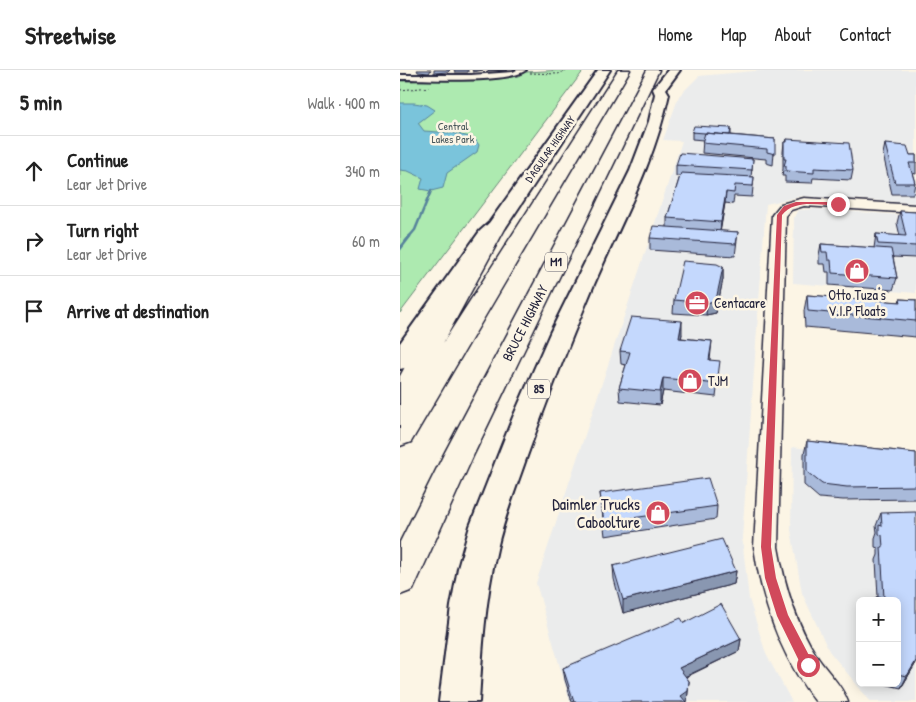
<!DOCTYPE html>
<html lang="en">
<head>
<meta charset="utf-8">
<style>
	:root { --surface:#fff; --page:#f6f6f6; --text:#222; --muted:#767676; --line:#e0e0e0 }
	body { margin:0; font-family:"Patrick Hand",sans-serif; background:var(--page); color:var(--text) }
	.controls { position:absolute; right:15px; bottom:15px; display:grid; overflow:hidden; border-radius:8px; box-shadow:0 2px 12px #0003 }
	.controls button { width:45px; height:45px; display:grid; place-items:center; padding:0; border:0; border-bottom:1px solid var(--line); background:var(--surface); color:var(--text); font:25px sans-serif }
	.stop { position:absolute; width:15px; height:15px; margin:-11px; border:4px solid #d1495b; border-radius:50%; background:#fff }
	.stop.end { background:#d1495b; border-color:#fff; box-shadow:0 1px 5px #0008 }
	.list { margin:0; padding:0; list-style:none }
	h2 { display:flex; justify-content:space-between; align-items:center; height:65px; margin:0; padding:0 20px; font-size:21px }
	h2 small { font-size:16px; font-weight:400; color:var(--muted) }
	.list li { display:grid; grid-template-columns:32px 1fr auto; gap:15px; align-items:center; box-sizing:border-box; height:70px; padding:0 20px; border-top:1px solid var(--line) }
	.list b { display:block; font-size:19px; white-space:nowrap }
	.list p { margin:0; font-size:16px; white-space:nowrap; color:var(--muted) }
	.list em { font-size:16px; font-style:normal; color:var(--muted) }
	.icon { flex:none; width:28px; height:28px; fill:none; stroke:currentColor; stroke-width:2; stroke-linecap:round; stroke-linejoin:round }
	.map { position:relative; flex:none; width:516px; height:632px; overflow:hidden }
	header { display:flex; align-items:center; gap:30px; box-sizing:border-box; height:70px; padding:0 25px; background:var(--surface); border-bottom:1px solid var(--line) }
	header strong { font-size:24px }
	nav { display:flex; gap:28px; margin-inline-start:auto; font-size:18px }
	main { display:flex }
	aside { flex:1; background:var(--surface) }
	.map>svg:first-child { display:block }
</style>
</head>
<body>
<header>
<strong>Streetwise</strong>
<nav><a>Home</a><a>Map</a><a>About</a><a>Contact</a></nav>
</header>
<main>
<aside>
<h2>5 min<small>Walk · 400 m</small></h2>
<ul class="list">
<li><svg class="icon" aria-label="ahead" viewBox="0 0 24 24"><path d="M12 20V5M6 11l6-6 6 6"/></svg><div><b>Continue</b><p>Lear Jet Drive</p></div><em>340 m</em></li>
<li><svg class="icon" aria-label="right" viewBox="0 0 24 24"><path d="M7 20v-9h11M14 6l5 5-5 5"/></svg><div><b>Turn right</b><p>Lear Jet Drive</p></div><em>60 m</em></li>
<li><svg class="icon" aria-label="arrive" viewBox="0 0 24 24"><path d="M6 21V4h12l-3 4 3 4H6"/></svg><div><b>Arrive at destination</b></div></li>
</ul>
</aside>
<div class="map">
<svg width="516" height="632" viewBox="0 0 516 632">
	<rect width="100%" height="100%" fill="#fcf5e5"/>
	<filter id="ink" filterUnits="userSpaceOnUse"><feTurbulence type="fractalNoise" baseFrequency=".02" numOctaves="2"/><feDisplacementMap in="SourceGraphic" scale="10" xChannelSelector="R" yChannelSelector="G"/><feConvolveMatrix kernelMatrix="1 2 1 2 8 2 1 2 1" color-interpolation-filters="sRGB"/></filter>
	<g filter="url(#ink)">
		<path fill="#ebecec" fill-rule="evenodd" d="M365 0H516V133L402 126 366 134 342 468 349 529 366 584 392 632H170L136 513 282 71 263 70 279 26 299 6Z
			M415 139 516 146V223L393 213 394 147 399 140Z
			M392 377 516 391V632H471L429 581 402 523 391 460ZM460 531H497V613H460Z"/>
		<path fill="#adeab0" stroke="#688676" d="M164 0H184L0 243V11L97 9 118 6 126 2Z"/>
		<path fill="#7ac4db" stroke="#57839b" d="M14 33 27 35 35 40 18 53 24 61 53 63 74 68 79 75 77 82 47 103 43 118 31 121 20 119 23 108 8 101 0 100V33Z"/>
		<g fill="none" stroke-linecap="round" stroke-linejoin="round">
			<path stroke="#57839b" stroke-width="2.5" d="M9 167 15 160 31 121"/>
			<path stroke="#57839b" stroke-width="3" d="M0 179 10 166"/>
			<defs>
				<path id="minor" d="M117 0H126C108 14 26 9 0 9V5H71L113 2Z"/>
				<path id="tertiary" d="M404 128 516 135V143L404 136 391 140 386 146 378 477C385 517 396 554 418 588 428 603 442 615 448 632H416C381 587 362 533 354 477L372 145 381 134Z"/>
				<path id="trunk" d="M198 0H210L106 157 94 169 9 297 0 299V273L80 161 89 153Z
					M268 0H280L266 19 269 24C253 98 219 155 190 224 167 278 146 333 126 389 116 418 104 448 97 479 85 529 82 581 79 632H39L51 536 58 498 70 456 113 347 150 263 230 101 249 51 255 24 253 19Z"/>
				<path id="motorway" d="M218 0H230L11 372 0 376V306L28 255 89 153 96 151 103 153 106 157 43 273Z
					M247 0H259L74 384 13 520 0 525V472L44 384Z"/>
			</defs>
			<use href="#minor" stroke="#22223b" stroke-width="4"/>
			<use href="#tertiary" stroke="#22223b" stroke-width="3"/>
			<use href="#trunk" stroke="#22223b" stroke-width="4"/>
			<use href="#motorway" stroke="#22223b" stroke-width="3"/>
			<path stroke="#22223b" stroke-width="1" stroke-dasharray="2 2" stroke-linecap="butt" d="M130 3 158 4 167 0
				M0 20 31 17"/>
			<use href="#minor" fill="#fcf5e5" fill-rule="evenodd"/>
			<use href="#tertiary" fill="#fcf5e5" fill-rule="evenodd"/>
			<use href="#trunk" fill="#fcf5e5" fill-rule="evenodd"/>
			<use href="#motorway" fill="#fcf5e5" fill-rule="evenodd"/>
		</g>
		<path fill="#a9bada" stroke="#22223b" d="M17 0H31L29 3 18 2Z
			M34 0H50L48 2 34 3Z
			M54 0H68V2H55Z
			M88 0H108L88 1Z
			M331 58V65L375 69 373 95 366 93V89L302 83 303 70 292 69V62Z
			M387 69 453 100 451 110 413 108 412 113 385 112V106H382L383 99V82L384 72H386Z
			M485 74 510 85H516V104L512 103 515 113 513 124H492L483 84Z
			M353 89 351 107H354L352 127 334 126 333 134 325 133 320 161 338 162 335 186 250 180V168L267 157V148L280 106H276V95Z
			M500 141 516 142V188L493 187 497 208 493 220 429 215V202H426L425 194H419V185L421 174 474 178 476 164 500 166 497 153Z
			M323 197V209L316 243 306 245 273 243 274 230Z
			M407 225 499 232 500 229 516 230V267L405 257 404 241Z
			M282 264 281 268 312 271 310 290 319 304 316 327 263 321 260 335 220 331 219 318 226 295 221 294 220 281Z
			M407 371 516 383V429L443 430 419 428 404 415V384Z
			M200 423 317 436 316 449 205 466Z
			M481 443 516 593 501 618 480 613H497V531H475L476 527H478L476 490 478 485V478L475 477V468L477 462 476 456Z
			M213 496 336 501 334 514 223 543 214 509Z
			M460 552V579H458Z
			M284 553 341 569 339 581 286 607 289 611 287 632H172L165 610 163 598Z"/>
		<path fill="#8997b1" stroke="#22223b" d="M72 0H83L73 2Z
			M326 122 325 133 320 163 321 152Z
			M323 197V209L316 243 306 245 307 233Z
			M282 251V264L279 280V268Z
			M263 308V321L260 335V322Z
			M336 501 334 514 223 543V530Z
			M341 569 339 581 278 610 279 598Z
			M516 591V593L501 618 507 606Z
			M289 611 287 632H281V626Z"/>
		<path fill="#c4d8fd" stroke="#22223b" d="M294 56 331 58 330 65 292 62Z
			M305 63 375 69V84L367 82V79L302 73Z
			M387 69 449 73 453 100 414 98V103L386 101V96H384L386 89H384V72H387Z
			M485 74 507 76 510 85H516V93H509L515 113H495Z
			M280 83 353 89 352 100 276 95Z
			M281 103 354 107 353 116 335 115 334 123 326 122 321 152 267 148Z
			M500 141 516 142V176L478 174 476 164 506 166Z
			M253 156 338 162 336 174 250 168Z
			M421 174 491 179 497 208 432 203 431 190H428L427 182H422Z
			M283 191 317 194 323 197 316 230 307 233 274 230Z
			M407 225 501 232 500 229 516 230V251L408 241Z
			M231 247 282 251 279 268 312 271 309 290 320 291 317 314 263 308 260 322 219 318 230 282 220 281Z
			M407 371 516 383V416L447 417 422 414 407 402Z
			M308 408 317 436 204 452 200 423Z
			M516 442V591L507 606 497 604V531H477L476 527 484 528 481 477H483L482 465 479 464V455L482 456 481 443Z
			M322 469 336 501 223 530 213 496Z
			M321 534 341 569 279 598 289 611 288 621 281 626 286 632H174L163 598 281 548 284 553Z"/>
	</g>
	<path fill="#d1495b" d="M396 132H438L441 134 438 136C419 135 395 129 382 145L371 477 376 508 388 545 414 595 412 599 408 601 403 599 377 546 365 508 361 477 377 145 384 136Z"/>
	<defs>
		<symbol id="shop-disc" viewBox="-11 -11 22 22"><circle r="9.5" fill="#d1495b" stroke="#fcf5e5"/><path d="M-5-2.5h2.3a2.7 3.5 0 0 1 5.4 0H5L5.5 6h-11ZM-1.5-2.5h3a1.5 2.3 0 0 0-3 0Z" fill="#fff"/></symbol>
		<symbol id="office-disc" viewBox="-11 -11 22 22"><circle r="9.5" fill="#d1495b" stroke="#fcf5e5"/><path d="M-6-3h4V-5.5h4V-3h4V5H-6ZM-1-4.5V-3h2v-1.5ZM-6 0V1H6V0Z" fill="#fff"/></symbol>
	</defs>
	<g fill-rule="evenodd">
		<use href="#shop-disc" x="443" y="187" width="28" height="28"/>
		<use href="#office-disc" x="283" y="219" width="28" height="28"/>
		<use href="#shop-disc" x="276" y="297" width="28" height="28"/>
		<use href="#shop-disc" x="244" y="429" width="28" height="28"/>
	</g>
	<g text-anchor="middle" stroke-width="5" stroke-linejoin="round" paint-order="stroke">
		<g font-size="11" fill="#455458" stroke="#fcf5e5">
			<text x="53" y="60">Central<tspan x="53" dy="13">Lakes Park</tspan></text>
		</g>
		<g font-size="11" fill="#22223b" stroke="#fcf5e5">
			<text transform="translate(150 79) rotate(-55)" y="4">D'AGUILAR HIGHWAY</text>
		</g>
		<g fill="#fcf5e5" stroke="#63616e" stroke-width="1">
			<rect x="145" y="182.5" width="22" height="19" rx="4"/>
			<rect x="128" y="309.5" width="22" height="19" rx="4"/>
		</g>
		<g font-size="12" font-weight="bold" fill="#22223b">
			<text x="156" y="196">M1</text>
			<text x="139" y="323">85</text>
		</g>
		<g font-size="14" fill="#22223b" stroke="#fcf5e5" text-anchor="start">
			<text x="457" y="230" text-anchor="middle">Otto Tuza's<tspan x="457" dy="16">V.I.P Floats</tspan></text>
			<text x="314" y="238">Centacare</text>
			<text x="308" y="316">TJM</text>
		</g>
		<g font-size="14" fill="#22223b" stroke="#fcf5e5">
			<text transform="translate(125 253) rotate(-63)" y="5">BRUCE HIGHWAY</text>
		</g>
		<g font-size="16" fill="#22223b" stroke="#fcf5e5" text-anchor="end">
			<text x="240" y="440">Daimler Trucks<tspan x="240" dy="18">Caboolture</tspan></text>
		</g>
	</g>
</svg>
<div class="controls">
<button>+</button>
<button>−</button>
</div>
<div class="stop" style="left:408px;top:595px"></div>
<div class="stop end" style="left:438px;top:134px"></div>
</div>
</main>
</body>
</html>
